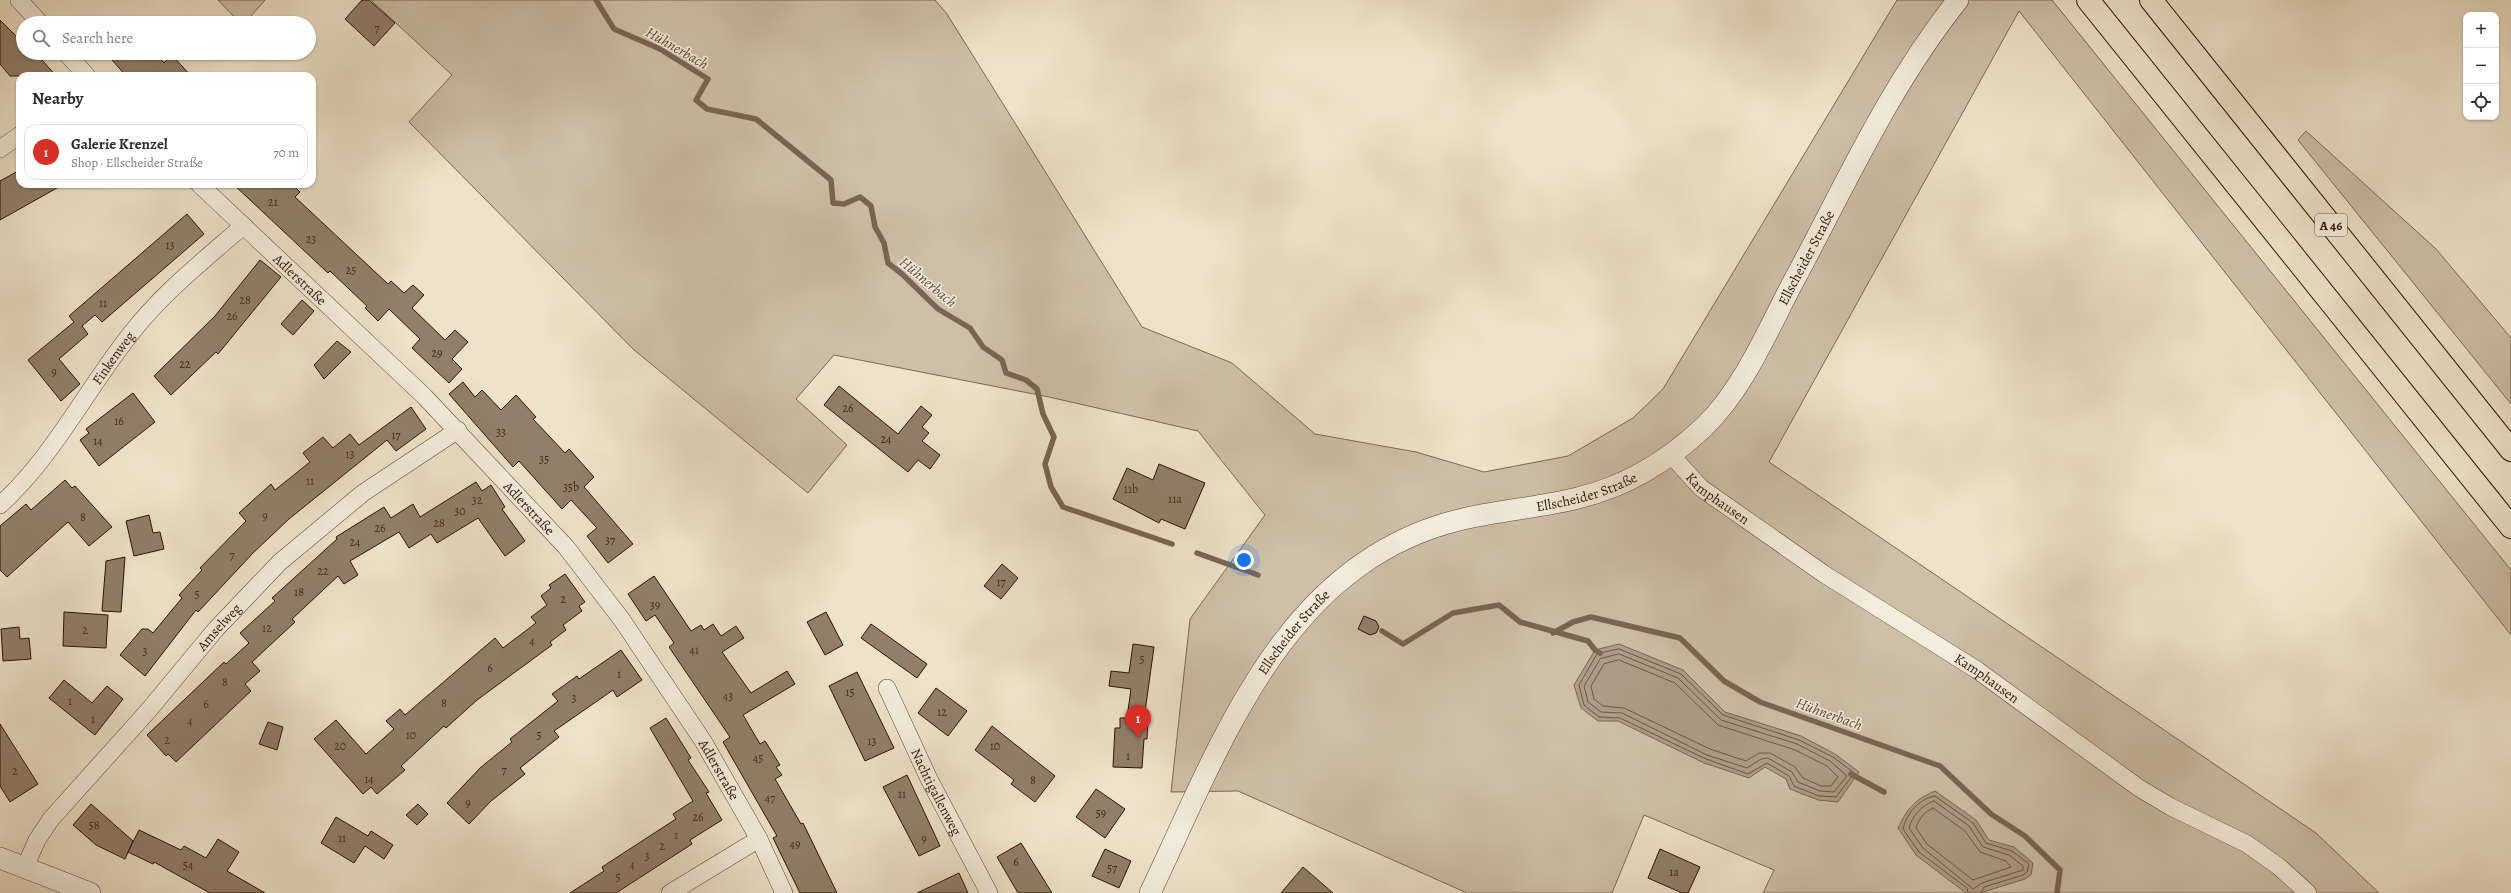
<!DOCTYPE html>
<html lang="en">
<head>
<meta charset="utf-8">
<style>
	:root { --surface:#fff; --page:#f7f7f7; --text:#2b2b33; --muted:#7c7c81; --line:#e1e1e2; --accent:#d93025 }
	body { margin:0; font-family:Alegreya,serif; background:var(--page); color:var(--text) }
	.controls { position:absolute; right:12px; top:12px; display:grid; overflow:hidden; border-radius:8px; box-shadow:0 1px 3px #0004 }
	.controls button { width:36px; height:36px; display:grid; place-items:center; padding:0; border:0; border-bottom:1px solid var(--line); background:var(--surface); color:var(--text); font:20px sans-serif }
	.you { position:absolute; left:1244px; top:560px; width:14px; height:14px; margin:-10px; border:3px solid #fff; border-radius:50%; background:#1a73e8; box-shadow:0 0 0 6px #1a73e833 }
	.badge { display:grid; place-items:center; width:26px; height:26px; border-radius:50%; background:var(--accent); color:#fff; font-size:13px; font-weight:700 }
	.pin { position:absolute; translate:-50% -33px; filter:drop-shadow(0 1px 2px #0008) }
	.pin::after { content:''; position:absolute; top:21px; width:14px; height:12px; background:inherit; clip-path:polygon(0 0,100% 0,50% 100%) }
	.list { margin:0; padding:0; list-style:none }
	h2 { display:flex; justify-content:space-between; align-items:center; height:52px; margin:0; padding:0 16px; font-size:17px }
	h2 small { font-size:13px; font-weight:400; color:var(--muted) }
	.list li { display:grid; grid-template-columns:26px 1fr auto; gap:12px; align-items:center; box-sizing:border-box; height:56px; margin:0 8px 8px; padding:0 8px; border:1px solid var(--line); border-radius:12px }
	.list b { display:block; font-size:15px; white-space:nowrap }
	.list p { margin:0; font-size:13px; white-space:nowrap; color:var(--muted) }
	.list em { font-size:13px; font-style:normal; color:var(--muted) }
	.icon { flex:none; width:22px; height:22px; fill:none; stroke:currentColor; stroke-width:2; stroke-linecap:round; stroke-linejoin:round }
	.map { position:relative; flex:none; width:2511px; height:893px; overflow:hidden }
	.search { position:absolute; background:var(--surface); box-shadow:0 1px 3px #0004; left:16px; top:16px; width:300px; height:44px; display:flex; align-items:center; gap:10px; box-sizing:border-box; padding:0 14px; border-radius:22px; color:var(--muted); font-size:15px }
	.panel { position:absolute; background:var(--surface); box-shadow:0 1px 3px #0004; left:16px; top:72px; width:300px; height:116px; border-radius:12px }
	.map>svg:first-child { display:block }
</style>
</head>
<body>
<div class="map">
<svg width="2511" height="893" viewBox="0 0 2511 893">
	<rect width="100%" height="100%" fill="#eee3ca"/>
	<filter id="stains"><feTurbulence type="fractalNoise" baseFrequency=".005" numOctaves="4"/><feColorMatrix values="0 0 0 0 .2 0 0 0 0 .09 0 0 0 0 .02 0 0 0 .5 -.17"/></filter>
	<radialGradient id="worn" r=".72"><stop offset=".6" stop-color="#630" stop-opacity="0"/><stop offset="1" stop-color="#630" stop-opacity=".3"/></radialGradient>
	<path fill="#cdbfa8" stroke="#7c6856" d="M218 0H265L245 23H240Z
		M371 0H935L947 14 1142 327 1232 363 1315 434 1416 452 1484 472 1568 456 1633 418 1663 389 1897 0H2052L2511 570V635L2019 11 1769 462 2316 833 2379 893H1763L1774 870 1644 815 1612 893H1467L1238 791 1171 792 1190 619 1265 515 1198 431 1049 397 834 355 796 399 847 445 808 493 633 349 409 122 452 75Z
		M2306 131 2436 249 2511 338V404L2298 140Z"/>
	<path fill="#ac9c87" stroke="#796553" d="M1619 644 1683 670 1725 712 1801 736 1835 754 1859 772 1838 802 1818 800 1790 789 1786 779 1765 767 1749 778 1704 763 1618 721H1598L1581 708 1574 685 1595 650Z
		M1935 791 1976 820 1989 840 2014 847 2033 863 2031 875 2025 879 1980 893H1966L1916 855 1898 828C1908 808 1914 800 1935 791Z"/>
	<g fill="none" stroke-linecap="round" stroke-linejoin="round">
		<path stroke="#6c5746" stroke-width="1" d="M1619 649 1681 674 1723 715 1799 740 1833 757 1853 772V775L1836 797 1819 796 1794 786 1789 776 1767 763 1748 774 1706 759 1620 718 1599 717 1584 705 1579 685 1597 654Z
			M1619 654 1678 678 1721 720 1797 744 1830 761 1847 776 1834 792 1820 791 1798 782 1792 772 1768 758 1761 759 1747 768 1707 755 1622 713 1601 712 1588 702 1584 686 1600 659Z
			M1619 660 1675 683 1718 725 1795 750 1827 766 1838 777 1831 786H1821L1803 778 1795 767 1770 753H1759L1746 761 1710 749 1624 708 1603 706 1594 699 1591 686 1604 664Z
			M1934 801 1969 826 1983 847 2009 855 2023 866V870L1982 883 1973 889 1923 848 1909 828C1912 816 1922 805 1934 801Z
			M1933 808 1965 831 1980 852 2006 861 2011 867 1973 880 1927 844 1916 828C1918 820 1925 811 1933 808Z
			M1968 893 1967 888 1919 852 1903 829C1906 814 1920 798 1935 796L1973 823 1986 843 2012 851 2029 864 2027 872 2023 875 1984 887 1981 893"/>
		<path stroke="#796553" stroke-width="5.5" d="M596 0 614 29 660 49 708 79 696 100 707 109 756 119 831 180 833 203 844 204 860 197 871 206 875 227 884 243 888 263 902 274 938 309 970 328 983 347 1002 360 1006 373 1026 380 1037 389 1043 414 1054 437 1045 464 1051 487 1063 507 1172 544
			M1197 553 1258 575
			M1382 631 1403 644 1453 613 1499 605 1520 622 1588 641 1595 650 1600 653
			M1553 633 1573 622 1591 617 1680 638 1724 681 1760 702 1940 766 1991 814 2025 836 2060 870 2057 893
			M1851 774 1884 792"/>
	</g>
	<path fill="#917f6b" stroke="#2c1204" d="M362 0H369L395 23 374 46 345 19Z
		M0 20 23 43V53H36L56 76H10L0 64Z
		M106 53H156L164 63 172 55 191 76H126Z
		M20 170V184H64L0 220V181Z
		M233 184H292L300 192 295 197 388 284 391 281 404 293 413 285 424 295 412 308 445 340 455 330 468 342 452 359 462 369 449 383 412 348 420 339 389 309 378 321 365 308 367 306 330 271 328 273Z
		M187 214 204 234 102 322 95 315 82 326 88 334 59 359 80 384 61 401 28 360 74 322 69 316Z
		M260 260 281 277 218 354 216 352 171 395 154 376 215 316Z
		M302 300 314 311 293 335 281 324Z
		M337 341 351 352 324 379 314 365Z
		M463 382 475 397 482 390 501 410 516 395 536 417 533 419 565 453 569 449 594 477 584 487 633 544 608 563 587 536 597 528 571 500 562 509 519 461 513 467 449 394Z
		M839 386 898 434 921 406 932 415 922 427 929 433 922 441 940 455 930 469 918 460 908 472 824 405Z
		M133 393 155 422 99 466 80 440 89 433 86 429Z
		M411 407 426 429 396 451 387 440 289 519 253 553 198 612 196 610 145 676 120 655 142 629H148L153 633 182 598 179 595 202 570 200 568 246 521 239 513 271 484 275 490 310 462 303 453 323 437 333 448 350 434 359 445Z
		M1159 464 1205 483 1185 529 1161 519 1159 523 1113 499 1127 468 1153 480Z
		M65 480 72 488 75 486 112 527 89 546 68 522 7 577 0 570V526L26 504 31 510Z
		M476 482 482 491 491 485 505 507 502 509 525 541 505 556 478 518 437 543 431 534 409 548 399 532 350 561 358 575 344 584 338 576 292 619 295 622 252 662 260 671 245 684 251 691 176 762 168 754 166 756 147 735 224 662 226 664 249 643 240 633 275 601 272 598 337 539 336 537 384 507 391 518 413 504 420 517Z
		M149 515 153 533 160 532 164 549 134 556 126 521Z
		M125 557 121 612 102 611 106 561Z
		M1002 564 1018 578 1001 599 984 586Z
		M565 574 585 602 579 606 582 611 563 625 566 630 550 642 552 645 477 700 446 728 444 726 401 766 405 770 377 794 371 787 363 794 314 739 336 720 366 754 394 729 386 721 400 709 405 715 495 638 503 648 536 623 531 617 547 605 541 596 551 588 549 585Z
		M654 576 691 631 701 625 704 630 713 624 721 636 736 626 744 638 722 652 751 693 787 671 795 684 743 715 760 744 765 741 780 765 776 767 782 775 775 779 801 824 803 823 837 893H800L773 838 777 836 723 742 730 737 669 647 674 643 655 615 646 621 628 594Z
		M64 612 108 615 106 648 63 646Z
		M826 612 843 645 825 655 807 622Z
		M1364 616 1376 621 1379 627 1376 633 1370 635 1358 629Z
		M871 624 927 664 917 678 861 638Z
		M19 627 20 639 29 638 31 659 3 661 1 629Z
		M1133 644 1154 647 1144 719H1148L1147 739H1144L1142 768 1113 767 1115 728H1120V718H1127L1131 689 1109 686 1111 671 1129 673Z
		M621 650 642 680 617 697 613 690 554 731 559 737 520 768 525 774 491 801 469 824 447 803 480 768 512 742 510 739 558 701 552 694 577 676 579 679Z
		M857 672 894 748 865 761 829 686Z
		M64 680 92 703 107 686 123 699 95 735 49 698Z
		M936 688 967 711 948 736 918 713Z
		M666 718 691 758 688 760 709 792 706 793 722 820 690 840 692 844 616 893H570L604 871 602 867 676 819 673 814 693 801 650 728Z
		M268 722 283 727 277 750 259 744Z
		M0 724 38 784 10 802 0 786Z
		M992 726 1055 776 1035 802 1011 784 1014 780 975 750Z
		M907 775 940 846 919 856 883 787Z
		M1096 789 1125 809 1105 838 1076 817Z
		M91 804 133 841 125 859 96 845 73 825Z
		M418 804 428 814 417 825 406 815Z
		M336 817 368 836 371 831 393 845 384 859 365 846 354 863 321 843Z
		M139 830 181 850 184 846 206 858 218 839 239 852 227 871 265 893H210L154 862 153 864 128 852Z
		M1021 843 1052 893H1018L997 857Z
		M1105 849 1131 861 1119 888 1092 876Z
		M1660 849 1700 867 1688 893H1682L1648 878Z
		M1303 867 1333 893H1281Z
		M959 873 968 893H917Z"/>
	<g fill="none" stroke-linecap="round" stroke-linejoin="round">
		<defs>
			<g id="minor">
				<path d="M19 0 40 23"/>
				<path d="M66 53 87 76"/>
				<path d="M0 149 20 135"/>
				<path id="s1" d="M199 184 424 396 566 547 622 620 703 741 759 839 784 893"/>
				<path id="s2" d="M1671 455 1701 488 1824 574 1977 670 2139 788 2171 807 2247 844 2278 866 2308 893"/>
				<path id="s3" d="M0 505C53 457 85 392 129 336 161 294 203 261 243 226"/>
				<path id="s4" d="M887 688 929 779 989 893"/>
				<path id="s5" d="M25 867 37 840 51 819 148 711 216 629 280 562 363 493 458 430"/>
				<path d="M670 893 759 839"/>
			</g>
			<g id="tertiary">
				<path d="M0 858 90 893"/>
				<path id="s6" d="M1150 893C1220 747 1282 563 1459 520 1498 510 1539 508 1578 498 1627 486 1668 461 1704 427 1743 389 1766 334 1791 286 1843 190 1889 86 1958 0"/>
			</g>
			<path id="motorway" d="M2088 0 2511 527
				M2151 0 2511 450"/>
		</defs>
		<use href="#minor" stroke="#5c4636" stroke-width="18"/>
		<use href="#tertiary" stroke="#5c4636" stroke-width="22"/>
		<use href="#motorway" stroke="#2c1204" stroke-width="24"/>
		<use href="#minor" stroke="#f4eddd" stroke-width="17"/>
		<use href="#tertiary" stroke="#f4eddd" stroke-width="21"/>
		<use href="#motorway" stroke="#eee3ca" stroke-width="22"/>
	</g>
	<g text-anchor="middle" stroke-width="3" stroke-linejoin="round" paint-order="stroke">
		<g font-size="12" fill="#452d1e">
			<text x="377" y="32">7</text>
			<text x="273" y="206">21</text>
			<text x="311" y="243">23</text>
			<text x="170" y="249">13</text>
			<text x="351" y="274">25</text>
			<text x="245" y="304">28</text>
			<text x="103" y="307">11</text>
			<text x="232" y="320">26</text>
			<text x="437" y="357">29</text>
			<text x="185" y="368">22</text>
			<text x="54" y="376">9</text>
			<text x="848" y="412">26</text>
			<text x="119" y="425">16</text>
			<text x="501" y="436">33</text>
			<text x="396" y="439">17</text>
			<text x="886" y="443">24</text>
			<text x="98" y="445">14</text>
			<text x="350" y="458">13</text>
			<text x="544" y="463">35</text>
			<text x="310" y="485">11</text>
			<text x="571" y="491">35b</text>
			<text x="1131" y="493">11b</text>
			<text x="1175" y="503">11a</text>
			<text x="477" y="504">32</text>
			<text x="460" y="515">30</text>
			<text x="265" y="520">9</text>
			<text x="83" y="521">8</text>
			<text x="439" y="527">28</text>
			<text x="380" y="532">26</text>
			<text x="610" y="544">37</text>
			<text x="355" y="546">24</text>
			<text x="232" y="559">7</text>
			<text x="323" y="575">22</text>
			<text x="1001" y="586">17</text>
			<text x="299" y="596">18</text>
			<text x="197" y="598">5</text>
			<text x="563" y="603">2</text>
			<text x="655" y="609">39</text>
			<text x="267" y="632">12</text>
			<text x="85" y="634">2</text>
			<text x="532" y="645">4</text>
			<text x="694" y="654">41</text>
			<text x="145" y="655">3</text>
			<text x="1142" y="663">5</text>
			<text x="490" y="672">6</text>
			<text x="619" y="678">1</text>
			<text x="225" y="686">8</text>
			<text x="850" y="696">15</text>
			<text x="728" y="700">43</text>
			<text x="574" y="702">3</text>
			<text x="70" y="705">1</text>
			<text x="444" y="707">8</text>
			<text x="206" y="708">6</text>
			<text x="942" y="716">12</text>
			<text x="93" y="723">1</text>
			<text x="190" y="725">4</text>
			<text x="411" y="739">10</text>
			<text x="539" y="739">5</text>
			<text x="167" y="744">2</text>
			<text x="872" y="745">13</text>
			<text x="340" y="750">20</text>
			<text x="995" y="750">10</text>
			<text x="1128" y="760">1</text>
			<text x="758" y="762">45</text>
			<text x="504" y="774">7</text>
			<text x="15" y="775">2</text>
			<text x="369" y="783">14</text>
			<text x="1033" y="784">8</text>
			<text x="902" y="798">11</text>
			<text x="770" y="802">47</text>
			<text x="468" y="807">9</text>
			<text x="1101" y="817">59</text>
			<text x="698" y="821">26</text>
			<text x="94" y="829">58</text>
			<text x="676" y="839">1</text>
			<text x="342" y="842">11</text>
			<text x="924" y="843">9</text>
			<text x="795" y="848">49</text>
			<text x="662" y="850">2</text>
			<text x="647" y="860">3</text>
			<text x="1016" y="866">6</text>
			<text x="188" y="869">54</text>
			<text x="632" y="869">4</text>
			<text x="1112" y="872">57</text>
			<text x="1674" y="876">1a</text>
			<text x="618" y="881">5</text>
		</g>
		<rect fill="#f4eddd" stroke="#685445" stroke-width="1" x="2315" y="214" width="32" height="22" rx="3"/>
		<g font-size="13" font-weight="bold" fill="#2c1204">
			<text x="2331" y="230">A 46</text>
		</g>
		<g font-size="14" fill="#2c1204" stroke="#f4eddd">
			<text dy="5" stroke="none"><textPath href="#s6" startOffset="969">Ellscheider Straße</textPath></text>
			<text dy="5" stroke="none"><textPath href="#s1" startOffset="139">Adlerstraße</textPath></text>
			<text dy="5" stroke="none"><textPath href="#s3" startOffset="186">Finkenweg</textPath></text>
			<text dy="5" stroke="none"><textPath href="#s6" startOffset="634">Ellscheider Straße</textPath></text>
			<text dy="5" stroke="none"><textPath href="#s2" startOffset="64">Kamphausen</textPath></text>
			<text dy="5" stroke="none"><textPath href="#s1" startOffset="463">Adlerstraße</textPath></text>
			<text dy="5" stroke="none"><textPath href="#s5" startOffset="310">Amselweg</textPath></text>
			<text dy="5" stroke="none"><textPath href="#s6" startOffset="299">Ellscheider Straße</textPath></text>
			<text dy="5" stroke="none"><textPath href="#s2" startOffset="388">Kamphausen</textPath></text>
			<text dy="5" stroke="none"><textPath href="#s1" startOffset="787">Adlerstraße</textPath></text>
			<text dy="5" stroke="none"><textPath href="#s4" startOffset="115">Nachtigallenweg</textPath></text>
		</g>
		<g font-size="15" font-style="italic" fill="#5f4938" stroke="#f4eddd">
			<text transform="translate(677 48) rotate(30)" y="5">Hühnerbach</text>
			<text transform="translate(928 282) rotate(40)" y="5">Hühnerbach</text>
			<text transform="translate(1829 714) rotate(20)" y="5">Hühnerbach</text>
		</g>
	</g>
	<rect width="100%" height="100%" filter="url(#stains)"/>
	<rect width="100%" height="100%" fill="url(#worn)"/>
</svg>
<div class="controls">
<button>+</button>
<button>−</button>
<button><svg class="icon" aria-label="locate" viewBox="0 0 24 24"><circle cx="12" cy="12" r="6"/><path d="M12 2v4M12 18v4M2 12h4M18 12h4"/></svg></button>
</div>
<div class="you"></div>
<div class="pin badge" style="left:1138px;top:738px">1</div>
<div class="search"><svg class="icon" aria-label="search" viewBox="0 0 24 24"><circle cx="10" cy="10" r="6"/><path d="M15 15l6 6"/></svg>Search here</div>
<section class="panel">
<h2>Nearby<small></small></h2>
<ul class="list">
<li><span class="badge">1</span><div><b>Galerie Krenzel</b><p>Shop · Ellscheider Straße</p></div><em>70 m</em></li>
</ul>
</section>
</div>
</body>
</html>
